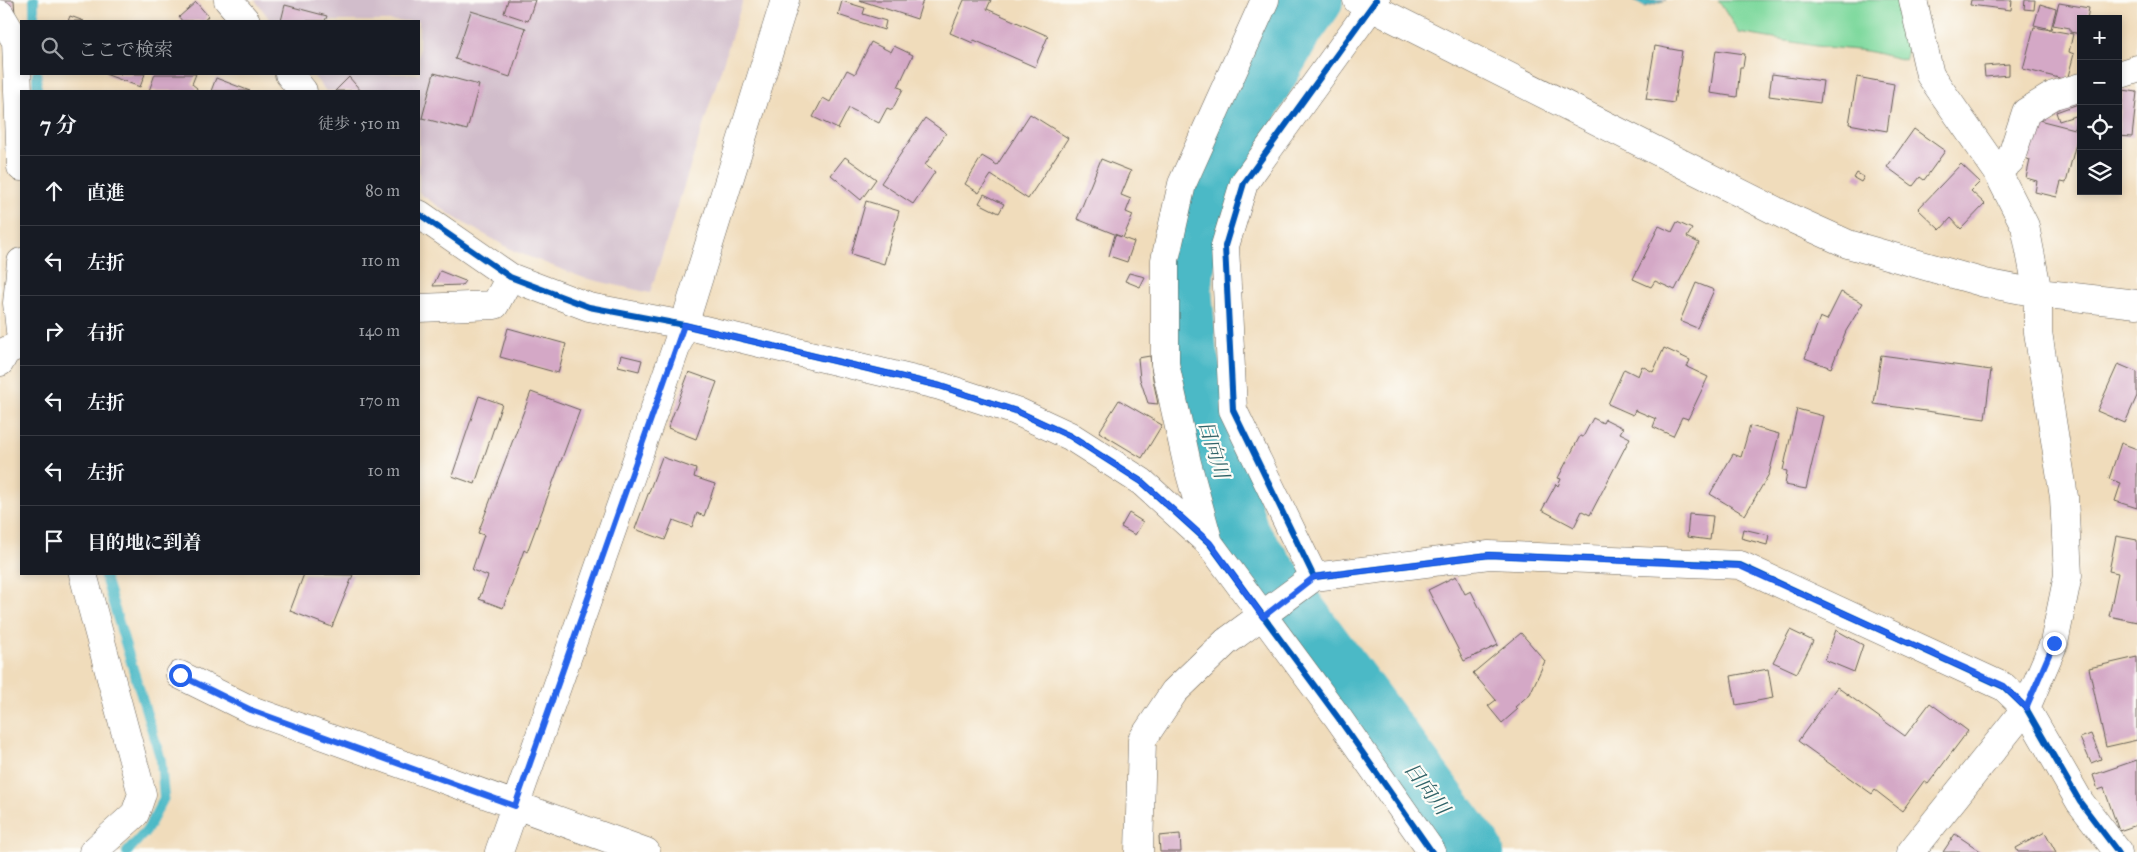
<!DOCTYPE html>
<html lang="ja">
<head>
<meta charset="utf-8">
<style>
	:root { --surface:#171b24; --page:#242831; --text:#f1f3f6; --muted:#9ea1a6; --line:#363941 }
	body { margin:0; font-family:"IM FELL Great Primer","Noto Serif JP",serif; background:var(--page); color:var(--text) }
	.controls { position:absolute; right:15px; top:15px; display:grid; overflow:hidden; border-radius:0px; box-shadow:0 2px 8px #0003 }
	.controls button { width:45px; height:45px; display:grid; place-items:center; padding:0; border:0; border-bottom:1px solid var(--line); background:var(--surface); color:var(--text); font:25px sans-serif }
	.stop { position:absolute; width:15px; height:15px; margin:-11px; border:4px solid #2563eb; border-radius:50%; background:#fff }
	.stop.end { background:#2563eb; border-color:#fff; box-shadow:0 1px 5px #0008 }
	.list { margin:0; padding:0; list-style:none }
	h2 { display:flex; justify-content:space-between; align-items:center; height:65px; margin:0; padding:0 20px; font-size:21px }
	h2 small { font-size:16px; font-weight:400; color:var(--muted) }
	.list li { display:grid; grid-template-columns:32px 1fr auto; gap:15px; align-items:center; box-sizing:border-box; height:70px; padding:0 20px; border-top:1px solid var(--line) }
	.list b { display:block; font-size:19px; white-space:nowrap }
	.list em { font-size:16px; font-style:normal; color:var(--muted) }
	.icon { flex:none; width:28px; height:28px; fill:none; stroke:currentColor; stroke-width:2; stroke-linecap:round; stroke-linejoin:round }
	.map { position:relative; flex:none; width:2137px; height:852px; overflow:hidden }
	.search { position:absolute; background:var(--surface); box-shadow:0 2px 8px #0003; left:20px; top:20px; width:400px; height:55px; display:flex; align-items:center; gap:12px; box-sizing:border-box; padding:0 18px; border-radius:0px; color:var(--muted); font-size:19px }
	.panel { position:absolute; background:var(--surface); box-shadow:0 2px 8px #0003; left:20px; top:90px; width:400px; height:485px; border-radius:0px }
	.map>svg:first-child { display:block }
</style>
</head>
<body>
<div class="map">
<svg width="2137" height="852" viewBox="0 0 2137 852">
	<rect width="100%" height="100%" fill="#fdfcf7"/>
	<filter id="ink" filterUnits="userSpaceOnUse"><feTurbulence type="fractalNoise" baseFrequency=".02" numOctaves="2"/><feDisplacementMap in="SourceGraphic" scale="10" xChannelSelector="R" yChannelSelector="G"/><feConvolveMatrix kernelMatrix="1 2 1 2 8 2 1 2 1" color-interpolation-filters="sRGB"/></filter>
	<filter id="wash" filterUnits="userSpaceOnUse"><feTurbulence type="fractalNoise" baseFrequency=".0096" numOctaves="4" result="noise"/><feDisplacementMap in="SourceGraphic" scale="20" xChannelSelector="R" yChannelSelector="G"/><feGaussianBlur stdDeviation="1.12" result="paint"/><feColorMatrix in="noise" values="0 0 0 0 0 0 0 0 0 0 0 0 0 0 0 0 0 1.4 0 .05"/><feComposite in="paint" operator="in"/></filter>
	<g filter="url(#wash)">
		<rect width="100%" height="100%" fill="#f0dcbb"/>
		<path fill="#d1bdcb" d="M255 0H743L650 293 584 278 514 251 457 219 422 195 419 192V91H326L312 74H419V21H271Z"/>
		<path fill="#7fd99e" stroke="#4e7a5d" d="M1718 0H1902C1896 20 1914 40 1905 60L1867 51 1816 46 1739 33Z"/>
		<path fill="#4bb9c6" stroke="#346a71" d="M1632 0H1666L1645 7Z"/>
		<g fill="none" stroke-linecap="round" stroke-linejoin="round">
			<path stroke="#4bb9c6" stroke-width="10" d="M34 0V21
				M37 74V91
				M104 574 161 760 164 798 147 830 127 852"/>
			<path stroke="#4bb9c6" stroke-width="58" d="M1314 0 1297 24 1220 156 1192 225 1183 287 1188 354 1208 434 1242 538 1475 852"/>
		</g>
		<g id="blocks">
			<path fill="#d4a8c6" d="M0 0H14L15 15 0 1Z
				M508 0H535L528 21 504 13Z
				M859 0H923L917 19Z
				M964 0H991L987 9 1048 36 1035 67 974 40 973 43 950 33Z
				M1971 0H2012L2011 10 1970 5Z
				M2025 0H2035L2034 10 2024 9Z
				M842 1 865 8 863 14 886 21 884 30 838 15Z
				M196 2 208 16 204 21H182L179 17Z
				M2059 3 2089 8 2087 19H2081V34L2070 32V28L2053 25Z
				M2040 4 2056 9 2051 29 2034 25Z
				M285 5 327 16 325 21H281Z
				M471 11 526 28 510 77 455 59Z
				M70 16 84 21H68Z
				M2034 27 2073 34 2069 52 2074 54 2067 80 2023 69Z
				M871 42 891 52 894 46 913 55 898 87 903 89 892 110 887 108 879 123 849 108 838 129 813 117 823 98 830 102 847 70 855 74Z
				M1655 46 1682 51 1674 103 1646 99Z
				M1716 50 1745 54 1743 67H1740L1737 97 1710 93Z
				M2009 64V75L1985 77 1984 66Z
				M434 73 479 85 467 130 422 118Z
				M105 74H145L140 87Z
				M155 74H196L192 84 197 88 196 91H149Z
				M1772 74 1823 81 1820 103 1769 96Z
				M349 77 361 91H335Z
				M1857 77 1894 84 1887 131 1849 124Z
				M216 78 250 91H211Z
				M2123 90 2137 92 2132 137 2118 136Z
				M2081 103V114L2059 121 2056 112Z
				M1030 114 1068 138 1028 199 991 175 979 193 965 184 982 156 997 165Z
				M925 118 946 133 925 165 935 172 913 204 881 183Z
				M2035 119 2074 129 2076 120 2081 121V135H2078L2066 183 2061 182 2057 197 2035 192 2037 181 2026 178 2030 160 2025 158Z
				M1914 129 1945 151 1924 180 1920 177 1913 186 1887 167Z
				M845 157 876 179 861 200 831 175Z
				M1101 159 1131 171 1121 195 1131 199 1126 212 1133 215 1123 238 1134 242 1127 262 1109 256 1115 235 1122 237 1077 219Z
				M1961 164 1980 182 1971 191 1985 204 1961 229 1951 218 1940 230 1918 209Z
				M1857 173 1864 177 1861 182 1854 178Z
				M984 194 1004 204 999 213 979 203Z
				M866 201 899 211 884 264 851 254Z
				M1677 222 1692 229 1687 237 1699 243 1675 290 1655 281 1651 287 1633 279 1659 226 1672 232Z
				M440 271 465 281 462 285 433 286Z
				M1129 273 1145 277 1140 287 1125 281Z
				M1696 283 1714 290 1697 328 1680 321Z
				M1841 292 1863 303 1846 331 1831 368 1805 358 1820 317 1827 320Z
				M508 328 566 344 558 373 500 357Z
				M1664 348 1690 360 1687 367 1708 377 1688 419 1682 417 1673 436 1653 427 1656 419 1635 410 1633 415 1608 404 1624 369 1638 376 1642 366 1653 372Z
				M621 355 642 360 639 371 618 366Z
				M1881 355 1991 370 1985 419 1874 404Z
				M1150 356 1153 379 1158 404 1148 403 1140 379 1138 358Z
				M2118 364 2137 372V396L2125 423 2097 411Z
				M689 372 717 382 696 439 668 428Z
				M531 392 580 410 527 552 524 550 503 608 479 599 488 576 472 570 484 535 478 533Z
				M479 396 502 404 475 484 452 476Z
				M1119 400 1162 425 1142 458 1099 432Z
				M1797 409 1823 416 1806 489 1785 485 1787 471 1783 470Z
				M1593 418 1603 423 1605 419 1623 428 1620 433 1630 438 1590 515 1582 511 1574 527 1542 510 1556 484 1558 486 1561 479 1558 478 1580 436 1583 437Z
				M1750 426 1779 434 1769 474 1745 515 1710 494 1733 454 1741 457Z
				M2121 443 2137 449V508L2115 501 2121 483 2109 479Z
				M662 457 696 469 694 477 715 484 704 516 697 513 692 527 673 520 665 540 635 529Z
				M1129 513 1143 522 1135 535 1121 527Z
				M1689 514 1713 516 1710 540 1687 537Z
				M1743 529 1769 535 1767 545 1741 538Z
				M2116 536 2137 540V622L2109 616 2118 573 2109 571Z
				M304 574 353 575 332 627 290 611Z
				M1456 576 1465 594 1471 591 1498 645 1464 661 1428 590Z
				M1790 630 1813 641 1797 673 1773 662Z
				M1836 630 1863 645 1854 672 1825 660Z
				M1521 633 1545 661 1530 694 1515 707 1518 709 1502 723 1488 706 1496 700 1473 673Z
				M2137 657V740L2106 747 2089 668Z
				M1768 669 1773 698 1736 705 1731 676Z
				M1837 687 1905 736 1930 703 1968 731 1928 784 1924 781 1902 811 1875 790 1872 794 1798 741Z
				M2091 734 2101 759 2091 763 2080 738Z
				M2137 760V825L2119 831 2104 788 2098 790 2093 775Z
				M2045 832 2056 852H2018L2016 848Z
				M1180 834 1181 852H1160L1159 836Z
				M1955 834 1982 852H1943Z"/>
		</g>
	</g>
	<g filter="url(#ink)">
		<use href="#blocks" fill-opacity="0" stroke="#665f54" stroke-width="1"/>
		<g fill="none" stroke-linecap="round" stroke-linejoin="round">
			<defs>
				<path id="minor" d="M228 0 246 21
					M1357 0 1784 215 1848 244 1985 283 2038 293 2137 304
					M1376 0 1244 183 1225 246 1233 410 1314 577 1489 555 1740 565 2004 687 2026 708 2080 802 2118 852
					M0 14 16 41 21 167
					M289 74 303 91
					M2118 75 2137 69
					M1997 171 2010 161 2026 112 2054 95 2081 87
					M419 214 510 277 589 307 684 325 940 386 1016 411 1070 436 1142 482 1209 543 1339 719 1432 852
					M21 262 17 303 21 340
					M419 308 495 305 510 277
					M0 362 6 351 21 344
					M1209 543 1187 463 1165 364V260L1182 184 1265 0
					M83 574 142 794 135 814 93 852
					M180 675 251 710 646 852
					M499 852 684 325 785 0
					M1139 852 1142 740 1174 692 1226 642 1314 577
					M1911 852 2026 708 2054 643 2068 575 2064 497 2038 332V293L2025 226 1997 171 1930 75 1913 0"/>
			</defs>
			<use href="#minor" stroke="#665f54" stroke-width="29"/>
			<use href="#minor" stroke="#fff" stroke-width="28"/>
			<defs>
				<path id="cycleway" d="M1376 0 1244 183 1225 246 1233 410 1314 577 1489 555 1740 565 2004 687 2026 708 2080 802 2118 852
					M419 214 510 277 589 307 684 325 940 386 1016 411 1070 436 1142 482 1209 543 1339 719 1432 852"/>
			</defs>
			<use href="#cycleway" stroke="#fdfcf7" stroke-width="9"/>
			<use href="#cycleway" stroke="#0057b8" stroke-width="6"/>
		</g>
	</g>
	<g fill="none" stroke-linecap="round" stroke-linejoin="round" filter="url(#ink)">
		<path stroke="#2563eb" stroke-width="6" d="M180 675 251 710 515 806 684 325 940 386 1016 411 1070 436 1142 482 1210 543 1263 617 1314 577 1489 555 1740 566 2004 686 2026 708 2054 643"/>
	</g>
	<g text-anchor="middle" stroke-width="4.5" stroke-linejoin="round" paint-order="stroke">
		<g font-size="20" font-style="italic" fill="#316368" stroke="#fdfcf7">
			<text transform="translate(1214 449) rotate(73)" y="7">日向川</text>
			<text transform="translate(1427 788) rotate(53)" y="7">日向川</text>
		</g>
	</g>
</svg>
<div class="controls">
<button>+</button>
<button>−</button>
<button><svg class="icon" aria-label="locate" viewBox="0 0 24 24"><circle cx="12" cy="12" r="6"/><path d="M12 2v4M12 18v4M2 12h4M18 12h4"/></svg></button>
<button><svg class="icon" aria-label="layers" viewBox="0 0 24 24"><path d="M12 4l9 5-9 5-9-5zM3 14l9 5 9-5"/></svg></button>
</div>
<div class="stop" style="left:180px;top:675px"></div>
<div class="stop end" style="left:2054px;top:643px"></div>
<div class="search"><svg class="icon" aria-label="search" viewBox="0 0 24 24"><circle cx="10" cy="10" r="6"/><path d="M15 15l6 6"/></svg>ここで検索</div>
<section class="panel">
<h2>7 分<small>徒歩 · 510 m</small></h2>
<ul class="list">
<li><svg class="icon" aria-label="ahead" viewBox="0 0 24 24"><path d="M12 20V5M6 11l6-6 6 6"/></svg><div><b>直進</b></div><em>80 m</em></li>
<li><svg class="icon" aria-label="left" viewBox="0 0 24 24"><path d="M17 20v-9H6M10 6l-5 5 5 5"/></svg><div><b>左折</b></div><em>110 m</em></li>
<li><svg class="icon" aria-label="right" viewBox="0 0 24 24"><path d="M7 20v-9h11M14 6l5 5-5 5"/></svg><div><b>右折</b></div><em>140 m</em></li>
<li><svg class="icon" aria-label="left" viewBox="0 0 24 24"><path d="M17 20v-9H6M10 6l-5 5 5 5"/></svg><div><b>左折</b></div><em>170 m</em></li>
<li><svg class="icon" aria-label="left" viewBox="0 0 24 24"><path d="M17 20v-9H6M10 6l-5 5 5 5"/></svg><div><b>左折</b></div><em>10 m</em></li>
<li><svg class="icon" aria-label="arrive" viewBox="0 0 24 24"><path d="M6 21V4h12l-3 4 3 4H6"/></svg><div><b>目的地に到着</b></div></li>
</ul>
</section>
</div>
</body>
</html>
